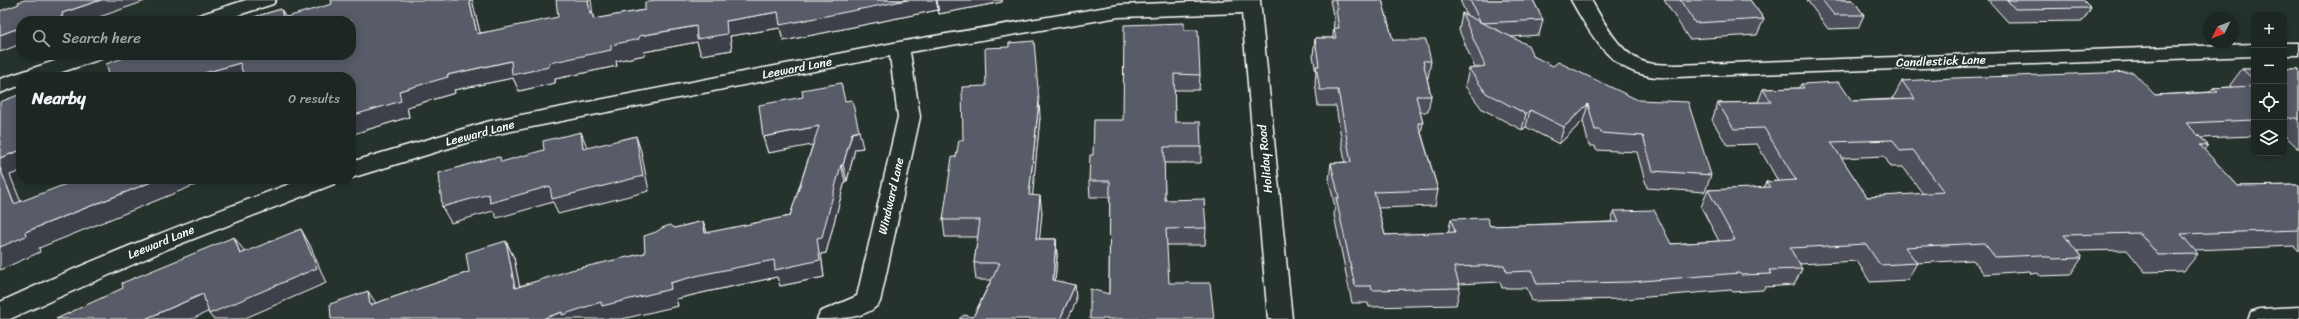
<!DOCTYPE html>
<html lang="en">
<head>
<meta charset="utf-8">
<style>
	:root { --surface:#1c2622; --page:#252e2a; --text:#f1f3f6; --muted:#a0a5a5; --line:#3a4340 }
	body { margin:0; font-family:Sriracha,sans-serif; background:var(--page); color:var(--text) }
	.controls { position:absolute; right:12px; top:12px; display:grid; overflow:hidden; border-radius:8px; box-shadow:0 2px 10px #0003 }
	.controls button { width:36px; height:36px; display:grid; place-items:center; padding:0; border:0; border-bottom:1px solid var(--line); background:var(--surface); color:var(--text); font:20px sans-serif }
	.compass { position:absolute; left:2203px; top:12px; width:36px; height:36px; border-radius:50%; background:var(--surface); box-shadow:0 2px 10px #0003; rotate:228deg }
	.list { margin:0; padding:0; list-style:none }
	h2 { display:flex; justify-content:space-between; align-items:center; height:52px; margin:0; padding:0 16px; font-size:17px }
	h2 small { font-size:13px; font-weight:400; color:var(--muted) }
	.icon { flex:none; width:22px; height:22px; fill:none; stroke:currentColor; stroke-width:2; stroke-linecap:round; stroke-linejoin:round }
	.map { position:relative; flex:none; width:2299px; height:319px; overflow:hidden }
	.search { position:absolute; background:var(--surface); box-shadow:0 2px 10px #0003; left:16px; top:16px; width:340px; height:44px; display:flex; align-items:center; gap:10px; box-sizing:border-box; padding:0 14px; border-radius:16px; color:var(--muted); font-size:15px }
	.panel { position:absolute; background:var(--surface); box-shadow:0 2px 10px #0003; left:16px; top:72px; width:340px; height:112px; border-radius:16px }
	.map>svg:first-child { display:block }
</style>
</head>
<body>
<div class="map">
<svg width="2299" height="319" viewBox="0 0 2299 319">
	<rect width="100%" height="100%" fill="#26332d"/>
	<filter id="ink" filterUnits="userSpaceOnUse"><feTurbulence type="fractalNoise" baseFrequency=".025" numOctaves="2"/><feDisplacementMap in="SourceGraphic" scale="8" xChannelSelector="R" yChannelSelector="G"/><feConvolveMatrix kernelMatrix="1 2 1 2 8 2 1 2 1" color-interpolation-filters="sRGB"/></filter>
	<g filter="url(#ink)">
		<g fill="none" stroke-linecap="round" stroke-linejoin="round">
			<defs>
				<path id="minor" d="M1240 0H1260L1292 319H1268L1242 13 1119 17 910 52 920 117 880 302C869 319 837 319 817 319L820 312 857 296 898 117 890 56 492 135 351 178V162L490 121 899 42 1119 5Z
					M1571 0H1591C1604 22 1621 57 1648 63 1657 65 1667 64 1676 65L2254 44V56L1676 77C1666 77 1655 78 1645 75 1607 67 1589 31 1571 0Z
					M2284 43H2299V55H2284Z
					M303 179H337L334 184 170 248 10 319H0V302C99 256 201 217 303 179Z
					M2299 307V319H2248L2251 312 2260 309Z"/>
				<path id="tertiary" d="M246 0H276L273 4 220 21H190L193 17Z
					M73 55H104L101 59 47 77H21V85L0 93V79Z"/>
			</defs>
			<use href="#minor" stroke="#fff" stroke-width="3"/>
			<use href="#tertiary" stroke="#fff" stroke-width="3"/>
			<use href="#minor" fill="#26332d" fill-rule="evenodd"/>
			<use href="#tertiary" fill="#26332d" fill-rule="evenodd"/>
		</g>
		<path fill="#4d4f5a" stroke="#fff" fill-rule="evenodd" d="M472 0 480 33 593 16 594 19 645 10 655 0H1002V2L939 14 938 10 783 41 780 28 730 36 732 50 701 55 697 42 644 52 645 55 616 61 617 66 555 79V83L519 91 513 78 454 90 455 93 407 107 409 117 363 131 351 77 241 21 281 9 286 17Z
			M1330 0H1382L1393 40 1431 61 1428 78H1427L1431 96 1428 112H1420L1423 123 1421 132 1438 190 1435 206 1378 208 1385 235 1448 233 1451 219 1490 226 1611 222 1614 211 1671 244 1719 241 1701 207 1708 190 1764 188 1766 182 1778 181 1757 144 1727 145 1712 120 1718 103 1758 102 1763 89 1799 88 1801 84 1852 101 1895 99 1893 98 1902 81 2155 95 2210 92 2213 88 2231 87 2230 85 2242 69H2254V136L2201 138 2208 145 2204 150 2238 186 2299 185V251L2294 246 2194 250 2198 254 2184 271 2145 272 2127 250 2077 251 2082 258 2070 275 2040 276 2038 273 2031 274 2030 271 1984 274 1973 260 1916 263H1917L1907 280 1870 282 1857 261 1799 264 1802 269 1794 285 1765 287 1763 290 1733 292 1731 290 1624 299 1532 301 1527 288H1502L1500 282 1459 284 1460 288 1456 305 1369 307 1368 303H1352L1334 215 1335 207 1329 180 1331 163 1345 162 1336 106H1318L1315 82 1316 73 1313 55 1315 38H1333L1334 20ZM1884 156 1891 167H1903L1923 194 1867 197 1841 158Z
			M1460 0H1533L1543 20 1539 35 1511 37 1533 56 1711 175 1705 192 1647 188 1637 152 1596 150 1595 146H1589L1583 121 1559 144 1526 127 1522 130 1482 109 1465 86 1469 69 1475 68 1459 30 1462 13 1467 16Z
			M1664 0H1750L1764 19 1757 35 1689 39Z
			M1807 0H1853L1864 15 1858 28 1828 29Z
			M1988 0H2083L2091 8 2083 21 2008 22Z
			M1184 30 1200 75 1199 90H1174L1175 122 1201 147V163H1164L1165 200 1206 228 1205 245H1167L1109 294 1110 197H1090L1089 181 1093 155 1123 120Z
			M2284 69H2299V149L2284 135Z
			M845 101 863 148 855 149 847 181H845L826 253 821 254 824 277 780 286 777 277 706 292 676 299 678 306 607 319 376 303 469 272 506 241 514 258 519 286 645 253 675 228 703 221 707 233 790 216 813 144 768 153 763 137Z
			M1040 117 1032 196 1042 212 1039 239H1056L1057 256 1055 281 1075 285 1076 302 973 317 991 280H976L974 263 978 237H945L943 220 956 157 963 140Z"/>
		<path fill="#3e404a" stroke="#fff" d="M101 0H148L88 21H49L62 13Z
			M469 0H472L484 49 477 34Z
			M588 0H591L593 16 598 29 590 14Z
			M907 0H936L938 10 783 41 780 28 730 36 732 50 701 55 697 42 644 52 645 55 616 61 617 66 555 79V83L519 91 513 78 454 90 455 93 407 107 409 117 363 131 351 135V116L399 91 447 75 511 61 549 63 611 45 639 36 778 12Z
			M937 0H1002V2L939 14Z
			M281 9 288 21 283 18Z
			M16 29 21 31V44L0 52V35Z
			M240 63 249 77H190Z
			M1039 101 1040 117 1031 212 1029 195Z
			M1588 104 1583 121 1559 144 1564 127Z
			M1530 110 1526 127 1522 130 1526 114Z
			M819 126 823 143 768 153 763 137Z
			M859 131 863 148 855 149 847 181 843 165 852 133Z
			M581 132 587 147 589 164 583 149Z
			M636 136 641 151 649 191 558 214 553 202 497 218 493 211 451 223 442 207Z
			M21 150V171L10 175 28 220 14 204 0 168V158Z
			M841 165 845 181 826 253 821 254 824 277 780 286 777 277 706 292 676 299 678 306 622 319H542L562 312 670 283 817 238Z
			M159 179H214L190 187 39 248 40 252 0 270V247L25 232Z
			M1040 196 1042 212 1038 256 1036 239Z
			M703 221 709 238 705 233Z
			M301 229 310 245 326 283 243 319H213L209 314Z
			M234 237 245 252 251 269 240 254Z
			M1056 239 1057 256 1054 297 1053 280Z
			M506 241 514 258 523 304 515 288Z
			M1075 285 1076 302 1068 319H1060Z
			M368 291 379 308 370 305Z
			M203 294 214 309 192 319H145Z"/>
		<path fill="#595c69" stroke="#fff" fill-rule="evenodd" d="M25 0H101L62 13 63 16 49 21H21V31L17 32 16 29 0 35V11L19 4 18 2Z
			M331 0H469L477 34 558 17 556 0H588L590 14H593V19L645 10V2L655 0H907L780 25 778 12 726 21 727 34 697 39 696 26 639 36V39L611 45V50L549 63V67L512 75 511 61 447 75 448 77 399 91 401 101 351 116V77H244L240 63 190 77H99L109 73 106 64 132 55H351V21H241L281 9 283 18 332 4Z
			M1335 0H1382L1393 40H1426L1431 61H1423L1431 96H1416L1423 123H1418L1438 190 1374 192 1385 235 1455 232 1451 219 1487 218 1490 226 1619 222 1614 211 1654 210 1671 244 1735 240 1708 190 1770 187 1766 182 1796 180 1764 128 1734 129 1718 103 1771 102 1763 89 1804 88 1801 84 1839 82 1852 101 1915 99 1902 81 1954 78 2133 72 2155 95 2218 92 2213 88 2254 86V120L2186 123 2208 145H2200L2238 186 2299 185V230L2181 234 2198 254 2158 255 2140 233 2064 235 2082 258 2052 259 2050 257H2043L2041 255 1995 257 1984 243 1905 247 1917 263 1880 265 1866 244 1790 248 1802 269 1769 270 1771 274 1741 275 1739 273 1630 282 1537 284 1532 271 1507 272 1504 265 1454 267 1460 288 1372 290 1371 286H1355L1336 198H1339L1331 163 1351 162 1338 90H1320L1316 66H1319L1315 38H1336L1334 28H1339L1336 10H1338ZM1893 140 1900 151 1913 150 1944 192 1867 197 1831 142Z
			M1470 0H1533L1543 20 1482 23 1480 22Z
			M1680 0H1750L1764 19 1695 23Z
			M1822 0H1853L1864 15H1834Z
			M2007 0H2083L2091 8 2015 9Z
			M1462 13 1528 45 1533 56 1553 66 1558 62 1638 100 1688 102 1711 175 1653 171 1643 136 1601 133 1600 130H1595L1588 104 1564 127 1530 110 1526 114 1486 93 1469 69 1485 66Z
			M1184 23V30H1198L1200 75 1174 74 1175 122H1200L1201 147H1164L1165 200 1204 199 1206 228 1166 229 1169 283H1210L1214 319H1090V289L1109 294 1110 181H1089L1090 155H1093L1094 120H1123L1124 25Z
			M1034 41 1039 101 1029 195 1040 196 1036 239H1056L1053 280 1075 285 1060 319H959L964 315 973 317 1000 263H974L980 220H943L952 157H956L959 140H963L962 87 986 86 985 48 1009 47V43Z
			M2242 69H2254V80Z
			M2284 69H2299V120L2297 118H2284Z
			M841 83 845 101 852 100 859 131 852 133 843 165H841L822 237 817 238 820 260 775 270 774 260 700 275 670 283 671 289 602 306 601 302 562 315V312L542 319H331L330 304 368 291 370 305 469 272 466 253 506 241 515 288 571 270 645 253 644 236 656 232 662 228 670 225 675 228 703 221 705 233 790 216 819 126 763 137 759 105 803 97 802 90Z
			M21 94V150L0 158V102Z
			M581 132 583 149 636 136 643 176 552 199 550 186 490 203 489 194 442 207 439 173 491 158 500 157 501 162 544 150 543 141Z
			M0 168 14 204 79 179H159L25 232 26 236 0 247Z
			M301 229 317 268 209 314 203 294 145 319H56L123 288 122 283 234 237 240 254Z"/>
	</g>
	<g text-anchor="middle" stroke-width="3" stroke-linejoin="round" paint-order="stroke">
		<g font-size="12" fill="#fff" stroke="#26332d">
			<text transform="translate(1941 61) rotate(-2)" y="4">Candlestick Lane</text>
			<text transform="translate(797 68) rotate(-11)" y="4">Leeward Lane</text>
			<text transform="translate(480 133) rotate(-15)" y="4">Leeward Lane</text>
			<text transform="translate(1265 159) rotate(-95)" y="4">Holiday Road</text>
			<text transform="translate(891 196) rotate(-77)" y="4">Windward Lane</text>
			<text transform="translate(161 242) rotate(-22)" y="4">Leeward Lane</text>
		</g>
	</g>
</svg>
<div class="controls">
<button>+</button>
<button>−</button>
<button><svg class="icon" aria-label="locate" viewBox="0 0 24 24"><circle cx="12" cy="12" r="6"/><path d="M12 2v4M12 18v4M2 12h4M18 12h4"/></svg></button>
<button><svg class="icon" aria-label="layers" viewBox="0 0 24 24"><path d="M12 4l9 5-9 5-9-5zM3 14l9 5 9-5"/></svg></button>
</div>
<svg class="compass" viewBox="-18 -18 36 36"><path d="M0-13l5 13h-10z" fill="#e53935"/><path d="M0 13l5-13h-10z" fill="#a0a5a5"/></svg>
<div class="search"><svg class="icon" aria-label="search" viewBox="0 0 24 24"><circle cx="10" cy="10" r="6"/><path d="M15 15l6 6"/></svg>Search here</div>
<section class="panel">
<h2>Nearby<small>0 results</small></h2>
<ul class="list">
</ul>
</section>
</div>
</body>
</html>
